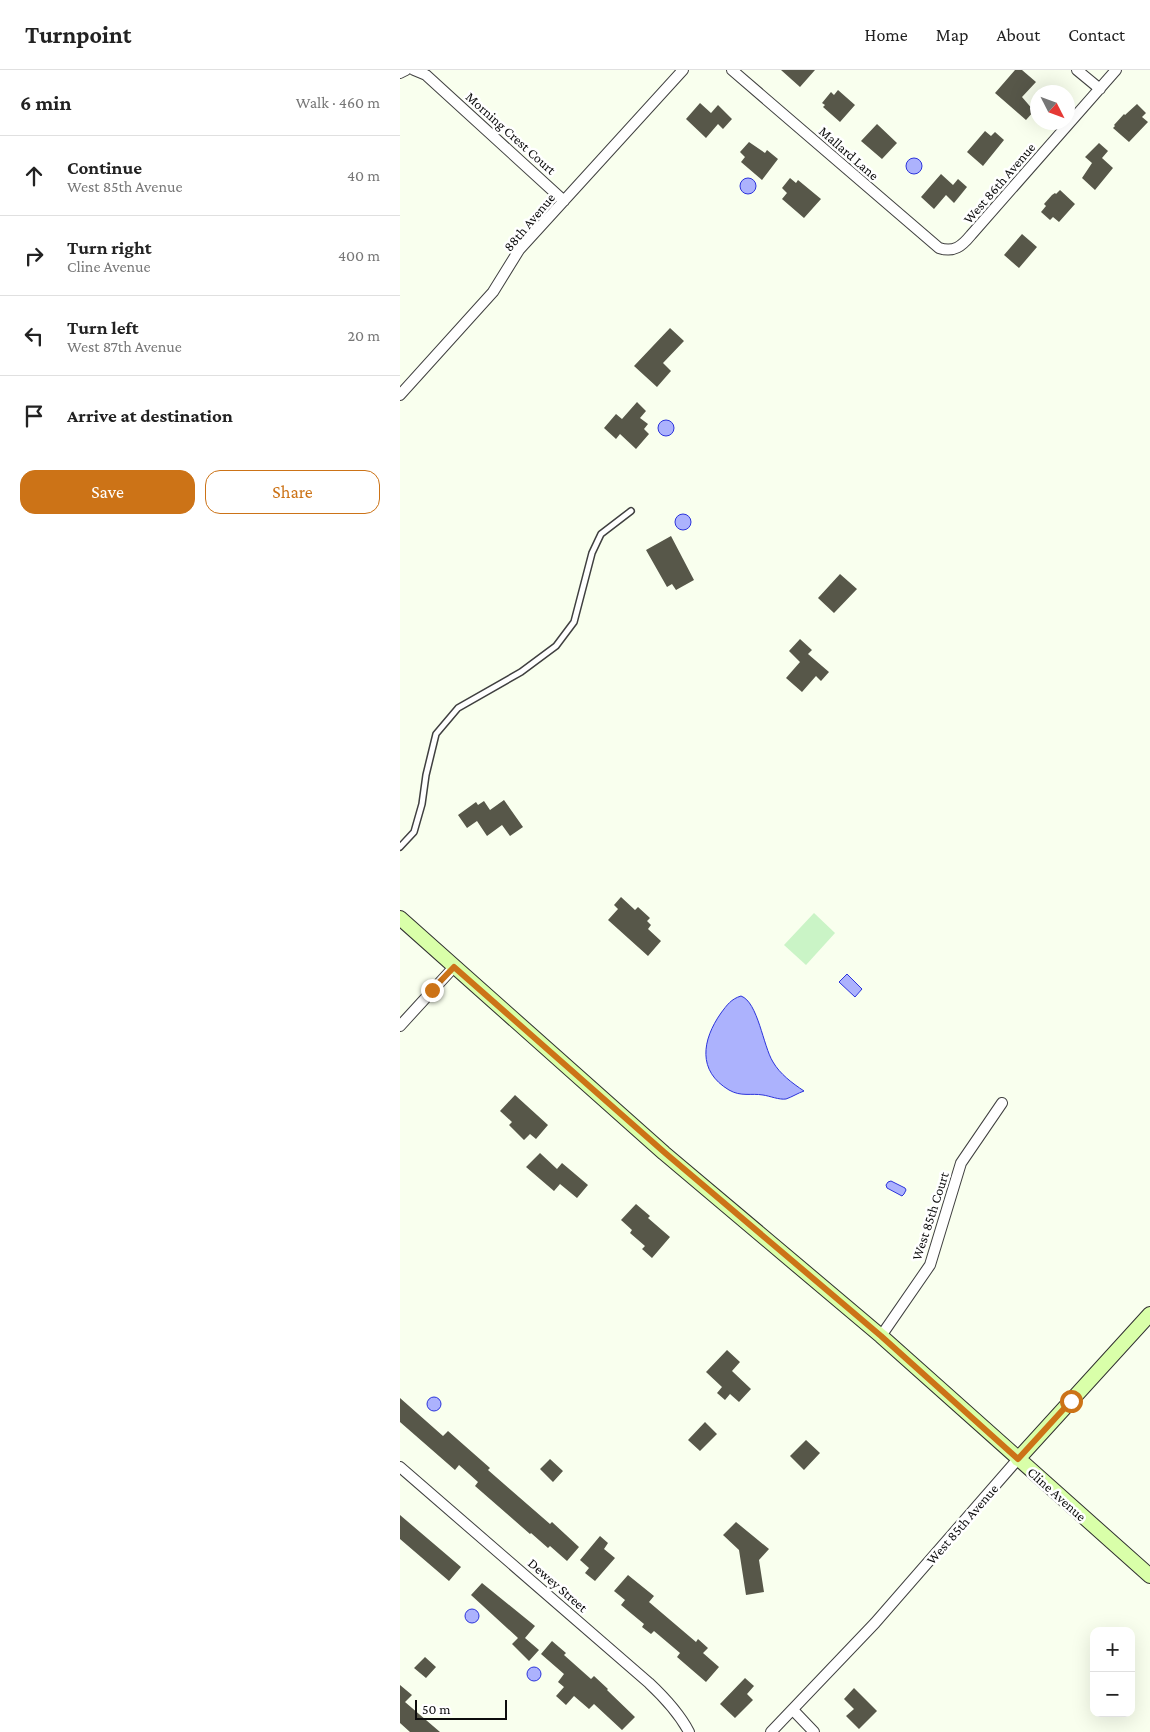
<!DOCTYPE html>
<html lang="en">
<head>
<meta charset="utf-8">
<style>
	:root { --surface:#fff; --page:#f6f6f6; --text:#222; --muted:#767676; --line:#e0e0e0; --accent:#cc7317 }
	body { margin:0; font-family:"Crimson Pro",serif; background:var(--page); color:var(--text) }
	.controls { position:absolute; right:15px; bottom:15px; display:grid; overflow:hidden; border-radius:10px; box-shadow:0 5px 20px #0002 }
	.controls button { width:45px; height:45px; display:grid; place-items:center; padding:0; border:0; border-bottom:1px solid var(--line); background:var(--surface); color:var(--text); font:25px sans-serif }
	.compass { position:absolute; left:630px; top:15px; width:45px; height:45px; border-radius:50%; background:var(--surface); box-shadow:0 5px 20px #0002; rotate:132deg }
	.scale { position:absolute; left:15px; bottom:12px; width:92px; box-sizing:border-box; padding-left:5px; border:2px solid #0d0d0d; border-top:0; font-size:14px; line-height:18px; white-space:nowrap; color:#0d0d0d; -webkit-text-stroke:4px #fff; paint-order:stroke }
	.stop { position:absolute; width:15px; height:15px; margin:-11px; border:4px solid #cc7317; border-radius:50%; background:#fff }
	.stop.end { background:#cc7317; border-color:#fff; box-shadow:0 1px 5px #0008 }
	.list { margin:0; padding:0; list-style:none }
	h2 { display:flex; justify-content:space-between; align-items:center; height:65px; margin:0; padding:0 20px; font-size:21px }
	h2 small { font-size:16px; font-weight:400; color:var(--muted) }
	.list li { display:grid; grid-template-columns:32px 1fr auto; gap:15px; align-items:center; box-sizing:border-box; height:80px; padding:0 20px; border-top:1px solid var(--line) }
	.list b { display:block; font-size:19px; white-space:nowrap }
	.list p { margin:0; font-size:16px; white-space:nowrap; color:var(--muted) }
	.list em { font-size:16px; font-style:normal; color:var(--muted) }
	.actions { display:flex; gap:10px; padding:15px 20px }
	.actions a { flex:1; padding:11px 0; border:1px solid var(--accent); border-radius:15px; text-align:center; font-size:18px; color:var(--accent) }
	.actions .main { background:var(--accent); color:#fff }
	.icon { flex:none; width:28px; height:28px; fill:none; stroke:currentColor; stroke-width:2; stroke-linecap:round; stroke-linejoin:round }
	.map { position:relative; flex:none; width:750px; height:1662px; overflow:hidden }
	header { display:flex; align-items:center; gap:30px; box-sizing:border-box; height:70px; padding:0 25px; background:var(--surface); border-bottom:1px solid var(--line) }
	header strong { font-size:24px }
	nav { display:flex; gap:28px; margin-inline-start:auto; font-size:18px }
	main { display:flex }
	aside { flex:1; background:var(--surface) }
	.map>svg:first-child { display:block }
</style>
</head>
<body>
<header>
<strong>Turnpoint</strong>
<nav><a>Home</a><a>Map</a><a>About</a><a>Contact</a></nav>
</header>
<main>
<aside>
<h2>6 min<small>Walk · 460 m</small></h2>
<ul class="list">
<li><svg class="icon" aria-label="ahead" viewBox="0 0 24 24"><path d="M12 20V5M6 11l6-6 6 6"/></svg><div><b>Continue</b><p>West 85th Avenue</p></div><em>40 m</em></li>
<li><svg class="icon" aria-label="right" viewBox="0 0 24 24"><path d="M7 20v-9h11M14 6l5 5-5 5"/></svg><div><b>Turn right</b><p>Cline Avenue</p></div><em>400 m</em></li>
<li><svg class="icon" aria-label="left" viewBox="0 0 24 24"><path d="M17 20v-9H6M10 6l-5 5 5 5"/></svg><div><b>Turn left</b><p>West 87th Avenue</p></div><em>20 m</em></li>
<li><svg class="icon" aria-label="arrive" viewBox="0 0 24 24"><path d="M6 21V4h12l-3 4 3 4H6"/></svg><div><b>Arrive at destination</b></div></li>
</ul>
<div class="actions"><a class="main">Save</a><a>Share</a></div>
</aside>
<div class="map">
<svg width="750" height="1662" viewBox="0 0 750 1662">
	<rect width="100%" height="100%" fill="#f9ffee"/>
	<path fill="#caf4c6" d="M414 843 435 863 406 895 384 875Z"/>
	<path fill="#acb2fd" stroke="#2c34db" d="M506 96a8 8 0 1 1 16 0a8 8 0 1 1-16 0Z
		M340 116a8 8 0 1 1 16 0a8 8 0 1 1-16 0Z
		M258 358a8 8 0 1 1 16 0a8 8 0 1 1-16 0Z
		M275 452a8 8 0 1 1 16 0a8 8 0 1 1-16 0Z
		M447 904 462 919 455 927 439 912Z
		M341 926C358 932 363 976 373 992 380 1004 392 1013 404 1021 398 1023 392 1027 386 1029 379 1030 370 1026 363 1025 351 1023 341 1027 329 1020 297 1001 302 970 321 943 327 935 331 929 341 926Z
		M491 1111 505 1118 506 1120 504 1124 502 1126 487 1118 486 1115 488 1112Z
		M27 1334a7 7 0 1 1 14 0a7 7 0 1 1-14 0Z
		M65 1546a7 7 0 1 1 14 0a7 7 0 1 1-14 0Z
		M127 1604a7 7 0 1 1 14 0a7 7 0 1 1-14 0Z"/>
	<path fill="#575749" d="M381 0H415L400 17Z
		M615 0H622L636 12 622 27 634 41 626 50 595 23Z
		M438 20 455 35 440 52 423 37 425 35 422 33 431 22 434 25Z
		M300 33 311 43 318 35 332 49 323 59 318 54 306 68 286 49Z
		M737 34 746 43 742 47 748 52 729 72 713 58 715 56 714 55 724 44 725 45Z
		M477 54 497 73 482 89 461 71Z
		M585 61 591 66 595 62 604 70 583 96 567 82Z
		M349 72 365 83 367 80 378 89 362 110 341 92 345 87 340 82Z
		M699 73 708 81 702 88 713 98 695 120 682 108 692 93 685 87Z
		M541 104 553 115 558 109 567 117 554 133 546 125 534 139 521 127Z
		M390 108 396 113 398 110 421 129 404 148 382 129 387 123 382 118Z
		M660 120 675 134 659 152 653 147 650 150 641 142 646 136 644 134 652 125 655 123 656 124Z
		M622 164 637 177 619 198 604 185Z
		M270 258 284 271 263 293 271 301 257 317 234 296Z
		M237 332 246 341 240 348 248 354 244 359 249 364 236 379 220 364 216 369 204 358 216 344 222 349Z
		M271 466 294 510 276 520 272 514 267 517 246 480Z
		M440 504 457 519 434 543 418 528Z
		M400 569 412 580 408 584 429 602 421 611 416 606 402 622 386 608 400 592 389 581Z
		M104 730 123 757 110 766 102 755 87 766 77 751 67 758 58 745 76 732 78 735 84 731 90 740Z
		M221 827 235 840 238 837 250 848 247 851 251 855 248 859 261 871 248 886 208 850 218 839 214 835Z
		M115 1025 148 1055 136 1069 130 1064 124 1070 109 1055 112 1052 100 1041Z
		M140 1083 157 1099 162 1093 188 1115 177 1128 160 1114 154 1121 126 1097Z
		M236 1134 250 1146 248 1148 270 1167 252 1188 242 1179 245 1176 230 1163 232 1160 221 1150Z
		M327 1280 340 1292 332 1301 351 1319 339 1332 330 1324 325 1330 317 1323 322 1317 306 1302Z
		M0 1328 43 1366 48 1361 90 1398 88 1400 150 1454 152 1452 179 1477 167 1491 150 1476 148 1478 131 1463 130 1464 75 1416 78 1412 59 1395 55 1400 0 1352Z
		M305 1352 317 1364 300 1381 288 1370Z
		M406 1370 420 1383 404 1400 390 1386Z
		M150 1389 163 1401 153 1412 140 1399Z
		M0 1445 61 1497 49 1511 0 1469Z
		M336 1452 369 1479 359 1490 364 1522 346 1525 339 1480 323 1465Z
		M200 1466 208 1473 204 1479 215 1488 195 1511 185 1503 189 1498 180 1490Z
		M228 1505 254 1526 249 1532 296 1572 298 1569 308 1578 303 1583 319 1597 306 1612 277 1587 280 1583 254 1561 251 1564 242 1557 244 1554 221 1535 225 1530 214 1521Z
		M82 1513 135 1556 125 1568 139 1580 129 1591 112 1574 118 1568 71 1525Z
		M152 1571 166 1583 164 1585 191 1609 194 1606 208 1619 207 1620 235 1647 222 1660 194 1634 189 1639 174 1626 166 1635 156 1626 164 1617 158 1612 164 1604 141 1584Z
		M25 1587 36 1597 26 1608 14 1598Z
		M345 1608 354 1616 347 1624 353 1630 335 1648 320 1634Z
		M0 1615 12 1625 5 1632 40 1662H10L0 1653Z
		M454 1618 477 1641 459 1659 446 1646 454 1639 444 1629Z"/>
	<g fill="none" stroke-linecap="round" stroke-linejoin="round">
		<defs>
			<path id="lane" d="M0 777 14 762 22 734 26 705 36 664 58 638 121 602 156 576 174 552 192 483 201 464 231 441"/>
			<path id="street" d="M14 0 26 5 164 131
				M332 0 539 178C554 183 562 176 571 165L716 0
				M677 0 700 19
				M0 3 6 0
				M0 325 93 222 119 180 283 0
				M0 956 54 897
				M481 1266 530 1195 561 1093 602 1033
				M0 1397 249 1613C265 1628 279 1643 289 1662
				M393 1640 414 1662
				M371 1662 475 1553 618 1389"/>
			<path id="secondary" d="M0 848 264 1083 481 1266 750 1506
				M618 1389 750 1244"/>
		</defs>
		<use href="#lane" stroke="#404040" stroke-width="8"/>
		<use href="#street" stroke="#404040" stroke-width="12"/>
		<use href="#secondary" stroke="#2f2f2f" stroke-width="16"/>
		<use href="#lane" stroke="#fff" stroke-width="5"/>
		<use href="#street" stroke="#fff" stroke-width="10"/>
		<use href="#secondary" stroke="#d9ffa9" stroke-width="14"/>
	</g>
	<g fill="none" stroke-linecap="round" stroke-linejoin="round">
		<path stroke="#cc7317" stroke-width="6" d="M32 920 54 897 264 1082 481 1266 618 1389 671 1331"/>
	</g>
	<g text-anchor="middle" stroke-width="5" stroke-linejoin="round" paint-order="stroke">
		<g font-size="14" fill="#0d0d0d" stroke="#fff">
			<text transform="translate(111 63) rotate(42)" y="5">Morning Crest Court</text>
			<text transform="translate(449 83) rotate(41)" y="5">Mallard Lane</text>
			<text transform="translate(599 113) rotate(-49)" y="5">West 86th Avenue</text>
			<text transform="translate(129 152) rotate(-50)" y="5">88th Avenue</text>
			<text transform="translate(530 1146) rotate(-72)" y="5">West 85th Court</text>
			<text transform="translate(657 1424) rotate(42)" y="5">Cline Avenue</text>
			<text transform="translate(562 1454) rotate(-49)" y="5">West 85th Avenue</text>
			<text transform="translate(158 1515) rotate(41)" y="5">Dewey Street</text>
		</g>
	</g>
</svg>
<div class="controls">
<button>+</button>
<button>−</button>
</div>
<svg class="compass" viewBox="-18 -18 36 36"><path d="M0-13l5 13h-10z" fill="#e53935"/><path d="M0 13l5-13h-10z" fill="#767676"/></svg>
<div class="scale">50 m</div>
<div class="stop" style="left:671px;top:1331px"></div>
<div class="stop end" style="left:32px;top:920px"></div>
</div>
</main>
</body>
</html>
